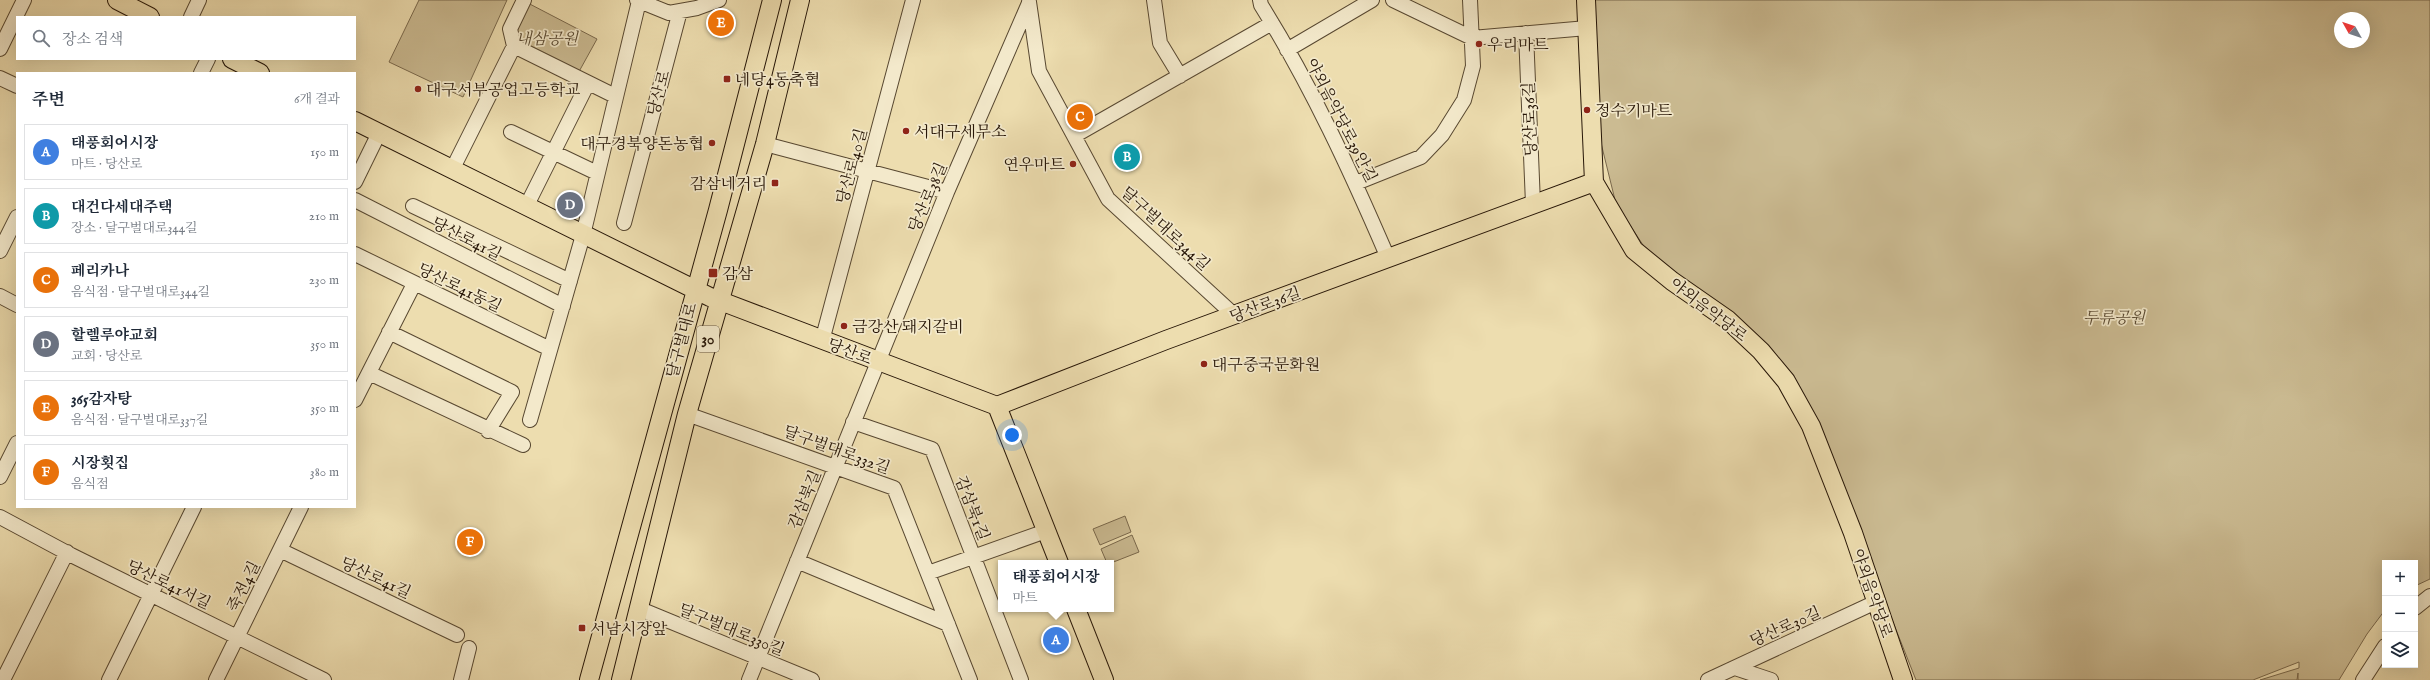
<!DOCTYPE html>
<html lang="ko">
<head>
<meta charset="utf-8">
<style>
	:root { --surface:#fff; --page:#f2f2f3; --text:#1f2937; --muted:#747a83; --line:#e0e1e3; --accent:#db2777 }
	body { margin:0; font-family:"IM FELL English","Noto Serif KR",serif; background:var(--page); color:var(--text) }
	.controls { position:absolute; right:12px; bottom:12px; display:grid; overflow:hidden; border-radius:0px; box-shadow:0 4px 16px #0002 }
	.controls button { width:36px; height:36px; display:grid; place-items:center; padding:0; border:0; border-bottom:1px solid var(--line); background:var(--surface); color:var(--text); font:20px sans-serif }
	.compass { position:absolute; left:2334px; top:12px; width:36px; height:36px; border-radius:50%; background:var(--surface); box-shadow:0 4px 16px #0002; rotate:310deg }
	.you { position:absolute; left:1012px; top:435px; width:14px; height:14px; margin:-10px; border:3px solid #fff; border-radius:50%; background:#1a73e8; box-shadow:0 0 0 6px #1a73e833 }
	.badge { display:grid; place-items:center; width:26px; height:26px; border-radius:50%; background:var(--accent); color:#fff; font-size:13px; font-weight:700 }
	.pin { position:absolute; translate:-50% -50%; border:2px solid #fff; box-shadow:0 1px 4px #0006 }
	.popup { position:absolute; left:998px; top:560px; width:116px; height:52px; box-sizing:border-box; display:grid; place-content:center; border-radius:0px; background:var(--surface); filter:drop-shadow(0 1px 3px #0005); font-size:13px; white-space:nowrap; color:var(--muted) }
	.popup b { font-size:15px; color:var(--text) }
	.popup::after { content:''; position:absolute; left:50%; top:100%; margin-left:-8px; border:8px solid transparent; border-top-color:var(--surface) }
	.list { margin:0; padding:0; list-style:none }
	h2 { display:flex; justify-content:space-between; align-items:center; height:52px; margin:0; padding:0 16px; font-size:17px }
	h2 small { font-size:13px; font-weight:400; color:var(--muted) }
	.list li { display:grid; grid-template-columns:26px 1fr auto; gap:12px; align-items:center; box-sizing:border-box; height:56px; margin:0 8px 8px; padding:0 8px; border:1px solid var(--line); border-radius:0px }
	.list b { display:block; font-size:15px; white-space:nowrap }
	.list p { margin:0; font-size:13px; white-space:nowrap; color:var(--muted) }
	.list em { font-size:13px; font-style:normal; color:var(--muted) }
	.icon { flex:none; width:22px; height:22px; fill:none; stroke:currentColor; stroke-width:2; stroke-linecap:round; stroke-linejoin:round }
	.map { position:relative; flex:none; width:2430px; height:680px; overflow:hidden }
	.search { position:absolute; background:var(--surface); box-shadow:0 4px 16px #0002; left:16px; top:16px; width:340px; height:44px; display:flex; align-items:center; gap:10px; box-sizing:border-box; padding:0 14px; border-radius:0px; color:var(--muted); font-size:15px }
	.panel { position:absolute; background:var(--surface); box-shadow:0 4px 16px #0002; left:16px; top:72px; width:340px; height:436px; border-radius:0px }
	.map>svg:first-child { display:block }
</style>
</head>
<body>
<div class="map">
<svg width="2430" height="680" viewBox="0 0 2430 680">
	<rect width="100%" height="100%" fill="#edddaf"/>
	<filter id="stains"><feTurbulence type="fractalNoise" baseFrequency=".005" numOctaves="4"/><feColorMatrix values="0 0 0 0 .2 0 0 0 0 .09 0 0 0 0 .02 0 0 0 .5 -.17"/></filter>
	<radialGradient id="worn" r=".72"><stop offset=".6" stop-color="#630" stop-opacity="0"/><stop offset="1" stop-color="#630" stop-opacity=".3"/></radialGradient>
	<path fill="#cbbb92" stroke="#79684c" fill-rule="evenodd" d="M419 0H507L463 97 389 62Z
		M1594 0H2430V579L2415 586V563H2385V610L2367 634 2339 680H2298V673L2297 680H2260L2299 668V662L2253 680H1916L1860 539 1791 380 1643 245 1616 204 1601 143ZM2340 18H2364V42H2340Z
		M524 1 597 39 576 77 514 46Z
		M1125 516 1131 532 1100 545 1093 529Z
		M1132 535 1139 552 1111 563H1107L1101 549Z"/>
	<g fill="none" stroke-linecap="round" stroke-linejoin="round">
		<defs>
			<path id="minor" d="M637 0 669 13 697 8 719 0
				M1154 0 1160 43 1180 76
				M1260 0 1261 5C1311 85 1351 172 1388 258
				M1393 0 1472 38 1587 28
				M1029 2 1039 71 1108 199 1234 315
				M191 17 199 0
				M1526 33 1533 204
				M514 46 615 96
				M0 49 24 0
				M1287 50 1372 0
				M201 73 208 59
				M0 78 17 86
				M511 132 597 173
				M1074 136 1272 23
				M765 144 947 192
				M452 170 514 46 510 29 524 0
				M355 182 379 133
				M1356 183 1421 157 1442 135 1464 100 1473 66 1470 0
				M355 200 563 306
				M413 206 570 281
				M526 207 588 83
				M624 223 680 11
				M0 251 17 217
				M355 254 550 349
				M0 296 17 305
				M389 332 512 392 488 431
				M822 341 913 0
				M369 373 523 445
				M355 400 414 284
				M687 414 894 488 970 680
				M530 420 583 235 639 1
				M853 422 932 449 1021 680
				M0 477 17 443
				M0 517 71 555 324 680
				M280 550 457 635
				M797 561 948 624
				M928 573 1046 531
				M2415 608 2430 596
				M640 609 812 680
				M1735 668 1771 680
				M3 680 67 552
				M109 680 194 507
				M216 680 301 507
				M461 680 469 648
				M749 680 947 192 1029 3
				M1708 680 1876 602
				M2363 680 2385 646"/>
			<path id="major" d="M117 0 150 17
				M1586 0 1594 182 1634 250 1672 281 1728 320 1761 351 1786 381 1811 426 1853 533 1903 680
				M232 59 260 73
				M355 121 710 297 997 406 1059 563
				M997 406 1166 340 1594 182
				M1076 609 1104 680
				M589 680 718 210 772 0
				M621 680 687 414 765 144 800 0"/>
		</defs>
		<use href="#minor" stroke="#584831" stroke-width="16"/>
		<use href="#major" stroke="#271607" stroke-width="20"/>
		<use href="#minor" stroke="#f3e9cb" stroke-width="14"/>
		<use href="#major" stroke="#edddaf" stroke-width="18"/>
	</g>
	<g fill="#8f2418" stroke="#f3e9cb" stroke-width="1.5">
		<circle cx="1479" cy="44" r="4"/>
		<rect x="723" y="75" width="8" height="8" rx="2"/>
		<circle cx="418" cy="89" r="4"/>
		<circle cx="1587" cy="110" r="4"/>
		<circle cx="906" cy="131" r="4"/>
		<circle cx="712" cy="143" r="4"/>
		<circle cx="1073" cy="164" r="4"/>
		<rect x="771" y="179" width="8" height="8" rx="2"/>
		<rect x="708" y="268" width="10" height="10" rx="2"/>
		<circle cx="844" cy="326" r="4"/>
		<circle cx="1204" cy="364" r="4"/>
		<rect x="578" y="624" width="8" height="8" rx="2"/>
	</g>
	<g text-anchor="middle" stroke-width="3.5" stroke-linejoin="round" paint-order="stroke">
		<rect fill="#f3e9cb" stroke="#645542" stroke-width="1" x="697" y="326" width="22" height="26" rx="3"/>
		<g font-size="15" font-weight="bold" fill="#271607">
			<text x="708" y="344">30</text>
		</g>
		<g font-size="16" font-style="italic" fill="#584831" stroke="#f3e9cb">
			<text x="547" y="44">내삼공원</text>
			<text x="2114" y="323">두류공원</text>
		</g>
		<g font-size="16" fill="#271607" stroke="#f3e9cb" text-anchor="start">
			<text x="1487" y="50">우리마트</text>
			<text x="735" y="85">네당4동축협</text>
			<text x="426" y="95">대구서부공업고등학교</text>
			<text x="1595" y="116">정수기마트</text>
			<text x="914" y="137">서대구세무소</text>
			<text x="704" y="149" text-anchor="end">대구경북양돈농협</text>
			<text x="1065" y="170" text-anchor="end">연우마트</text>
			<text x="767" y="189" text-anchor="end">감삼네거리</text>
			<text x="722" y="279">감삼</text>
			<text x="852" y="332">금강산 돼지갈비</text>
			<text x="1212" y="370">대구중국문화원</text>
			<text x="590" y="634">서남시장앞</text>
		</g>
		<g font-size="16" fill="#271607" stroke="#f3e9cb">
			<text transform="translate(658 93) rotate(-75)" y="6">당산로</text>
			<text transform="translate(1529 119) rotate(-92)" y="6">당산로36길</text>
			<text transform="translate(1342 120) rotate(63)" y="6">야외음악당로39안길</text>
			<text transform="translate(851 166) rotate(-75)" y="6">당산로40길</text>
			<text transform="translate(927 197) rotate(-67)" y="6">당산로38길</text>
			<text transform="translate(1166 228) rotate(43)" y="6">달구벌대로344길</text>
			<text transform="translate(467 238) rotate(27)" y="6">당산로41길</text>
			<text transform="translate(460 287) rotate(26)" y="6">당산로41동길</text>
			<text transform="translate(1265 304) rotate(-20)" y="6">당산로36길</text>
			<text transform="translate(1709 309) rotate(38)" y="6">야외음악당로</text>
			<text transform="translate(681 340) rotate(-75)" y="6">달구벌대로</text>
			<text transform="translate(850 351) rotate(21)" y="6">당산로</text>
			<text transform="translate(837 449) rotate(20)" y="6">달구벌대로332길</text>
			<text transform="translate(804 499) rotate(-68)" y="6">감삼북길</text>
			<text transform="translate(973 508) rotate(69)" y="6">감삼북1길</text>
			<text transform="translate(376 577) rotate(25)" y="6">당산로41길</text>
			<text transform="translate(169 584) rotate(26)" y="6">당산로41서길</text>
			<text transform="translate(243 586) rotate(-64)" y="6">죽전4길</text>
			<text transform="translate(1873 593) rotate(71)" y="6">야외음악당로</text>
			<text transform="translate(1785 626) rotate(-24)" y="6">당산로30길</text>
			<text transform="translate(732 629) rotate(22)" y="6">달구벌대로330길</text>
		</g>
	</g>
	<rect width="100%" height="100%" filter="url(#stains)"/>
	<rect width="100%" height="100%" fill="url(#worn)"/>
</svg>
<div class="controls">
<button>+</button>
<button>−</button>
<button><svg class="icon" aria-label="layers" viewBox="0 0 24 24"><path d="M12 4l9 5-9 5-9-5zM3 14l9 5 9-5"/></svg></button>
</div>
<svg class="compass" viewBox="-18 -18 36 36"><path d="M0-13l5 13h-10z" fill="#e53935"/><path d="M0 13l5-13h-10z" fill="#747a83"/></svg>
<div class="you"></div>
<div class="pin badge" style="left:1056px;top:640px;background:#3f7fe0">A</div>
<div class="popup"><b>태풍회어시장</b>마트</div>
<div class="pin badge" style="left:1127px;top:157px;background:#0f9aa8">B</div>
<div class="pin badge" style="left:1080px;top:117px;background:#e8710a">C</div>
<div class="pin badge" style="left:570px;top:205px;background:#6b7280">D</div>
<div class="pin badge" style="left:721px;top:23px;background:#e8710a">E</div>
<div class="pin badge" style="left:470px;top:542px;background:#e8710a">F</div>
<div class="search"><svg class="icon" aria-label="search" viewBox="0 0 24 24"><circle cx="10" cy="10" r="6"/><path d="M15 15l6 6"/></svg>장소 검색</div>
<section class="panel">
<h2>주변<small>6개 결과</small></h2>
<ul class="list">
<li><span class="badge" style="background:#3f7fe0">A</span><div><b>태풍회어시장</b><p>마트 · 당산로</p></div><em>150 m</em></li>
<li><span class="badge" style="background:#0f9aa8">B</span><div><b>대건다세대주택</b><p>장소 · 달구벌대로344길</p></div><em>210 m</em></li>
<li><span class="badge" style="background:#e8710a">C</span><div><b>페리카나</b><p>음식점 · 달구벌대로344길</p></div><em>230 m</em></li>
<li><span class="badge" style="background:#6b7280">D</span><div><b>할렐루야교회</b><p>교회 · 당산로</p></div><em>350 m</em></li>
<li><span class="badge" style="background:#e8710a">E</span><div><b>365감자탕</b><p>음식점 · 달구벌대로337길</p></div><em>350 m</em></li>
<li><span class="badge" style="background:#e8710a">F</span><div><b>시장횟집</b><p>음식점</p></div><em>380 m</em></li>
</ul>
</section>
</div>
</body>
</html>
